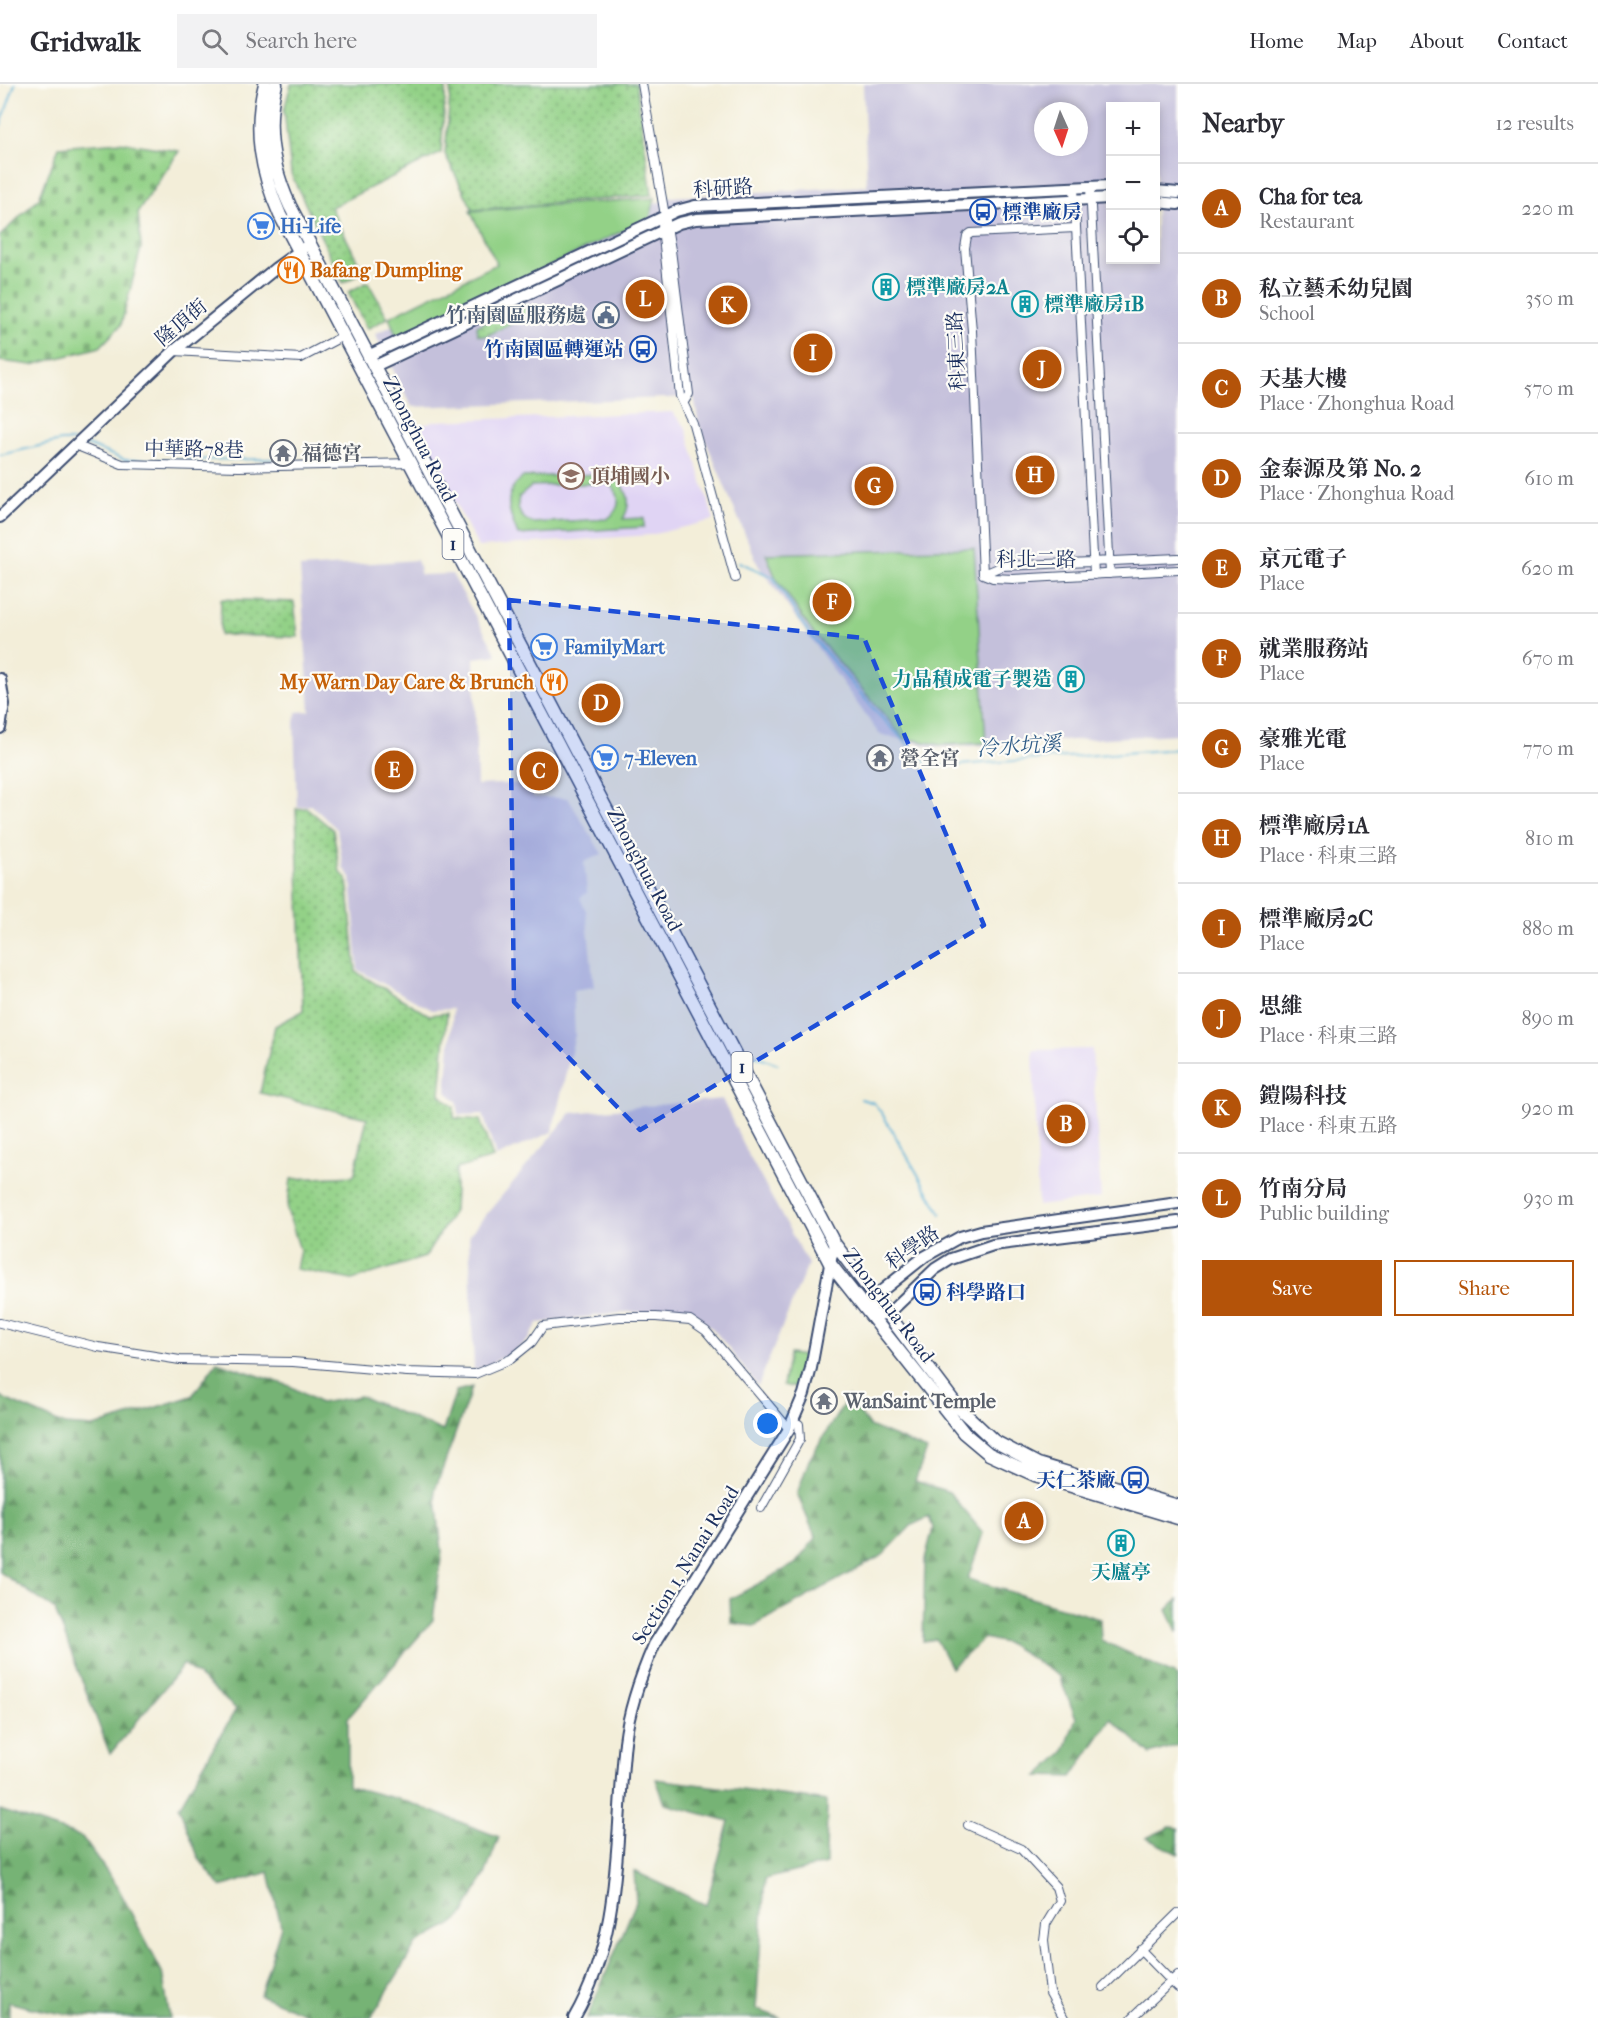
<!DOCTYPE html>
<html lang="en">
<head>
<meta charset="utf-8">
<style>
	:root { --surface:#fff; --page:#f2f2f3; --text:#2b2b33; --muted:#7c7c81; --line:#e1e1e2; --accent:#b45309 }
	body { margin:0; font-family:"IM FELL French Canon","Noto Serif TC",serif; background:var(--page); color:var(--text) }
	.controls { position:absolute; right:18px; top:18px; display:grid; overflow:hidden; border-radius:0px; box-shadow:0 3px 9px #0003 }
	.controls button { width:54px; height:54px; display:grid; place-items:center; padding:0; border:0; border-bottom:2px solid var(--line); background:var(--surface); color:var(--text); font:30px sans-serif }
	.compass { position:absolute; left:1034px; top:18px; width:54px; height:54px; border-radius:50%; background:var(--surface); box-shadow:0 3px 9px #0003; rotate:177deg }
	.you { position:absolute; left:768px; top:1340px; width:21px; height:21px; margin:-15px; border:4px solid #fff; border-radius:50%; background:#1a73e8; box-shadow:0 0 0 9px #1a73e833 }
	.badge { display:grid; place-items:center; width:39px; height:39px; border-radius:50%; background:var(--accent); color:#fff; font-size:20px; font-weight:700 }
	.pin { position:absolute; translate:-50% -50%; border:3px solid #fff; box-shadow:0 2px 6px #0006 }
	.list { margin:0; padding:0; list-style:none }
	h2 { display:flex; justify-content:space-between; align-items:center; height:78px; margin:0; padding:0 24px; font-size:26px }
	h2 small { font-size:20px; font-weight:400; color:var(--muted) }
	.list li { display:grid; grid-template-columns:39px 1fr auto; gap:18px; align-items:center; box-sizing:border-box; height:90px; padding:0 24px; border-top:2px solid var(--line) }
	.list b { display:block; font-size:22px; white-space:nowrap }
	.list p { margin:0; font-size:20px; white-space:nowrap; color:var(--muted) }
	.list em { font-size:20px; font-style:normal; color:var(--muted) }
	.actions { display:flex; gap:12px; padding:18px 24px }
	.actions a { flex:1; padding:14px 0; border:2px solid var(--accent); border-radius:0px; text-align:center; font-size:21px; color:var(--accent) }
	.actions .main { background:var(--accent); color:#fff }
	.icon { flex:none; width:33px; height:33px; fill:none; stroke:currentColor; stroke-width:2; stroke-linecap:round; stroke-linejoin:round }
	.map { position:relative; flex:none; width:1178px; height:1934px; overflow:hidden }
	header { display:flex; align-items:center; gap:36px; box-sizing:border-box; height:84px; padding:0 30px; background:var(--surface); border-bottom:2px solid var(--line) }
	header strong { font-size:28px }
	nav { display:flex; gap:33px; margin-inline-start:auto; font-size:21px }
	.search { width:420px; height:54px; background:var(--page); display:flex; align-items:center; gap:15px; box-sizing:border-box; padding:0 21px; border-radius:0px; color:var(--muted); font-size:22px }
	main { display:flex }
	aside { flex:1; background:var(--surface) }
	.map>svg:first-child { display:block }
</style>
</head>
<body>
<header>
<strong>Gridwalk</strong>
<div class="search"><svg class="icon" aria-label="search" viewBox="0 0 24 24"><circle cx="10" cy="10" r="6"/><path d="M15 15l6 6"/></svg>Search here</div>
<nav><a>Home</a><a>Map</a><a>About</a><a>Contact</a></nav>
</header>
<main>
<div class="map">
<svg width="1178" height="1934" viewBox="0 0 1178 1934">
	<defs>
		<pattern id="grass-dots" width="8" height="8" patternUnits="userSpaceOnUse" patternTransform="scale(1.5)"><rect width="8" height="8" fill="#93d187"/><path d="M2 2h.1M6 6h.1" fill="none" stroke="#77aa72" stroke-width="1.8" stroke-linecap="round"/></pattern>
		<pattern id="forest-firs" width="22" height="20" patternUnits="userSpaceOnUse" patternTransform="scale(1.5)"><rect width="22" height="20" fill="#76b374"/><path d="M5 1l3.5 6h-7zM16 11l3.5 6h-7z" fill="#609262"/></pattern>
		<pattern id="cemetery-stones" width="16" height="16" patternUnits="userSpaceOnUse" patternTransform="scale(1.5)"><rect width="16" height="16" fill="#93d187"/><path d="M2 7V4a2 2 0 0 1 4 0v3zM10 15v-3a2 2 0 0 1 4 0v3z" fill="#77aa72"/></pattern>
	</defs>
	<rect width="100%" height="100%" fill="#fdfcf7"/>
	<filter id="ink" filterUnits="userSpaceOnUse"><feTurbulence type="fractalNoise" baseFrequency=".0167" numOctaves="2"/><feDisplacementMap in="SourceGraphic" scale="12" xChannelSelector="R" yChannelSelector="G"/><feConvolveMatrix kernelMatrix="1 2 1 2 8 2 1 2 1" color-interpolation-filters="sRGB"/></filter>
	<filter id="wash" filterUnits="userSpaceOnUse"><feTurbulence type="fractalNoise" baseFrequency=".008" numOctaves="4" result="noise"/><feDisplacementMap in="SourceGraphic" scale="24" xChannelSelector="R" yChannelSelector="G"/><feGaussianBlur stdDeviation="1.35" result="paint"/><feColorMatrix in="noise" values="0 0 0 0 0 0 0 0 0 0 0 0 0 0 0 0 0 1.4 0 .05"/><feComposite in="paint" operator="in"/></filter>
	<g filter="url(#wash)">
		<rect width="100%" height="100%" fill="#f3eed9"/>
		<path fill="#e0d4f4" d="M672 328 685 342 714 436 650 451 478 463 419 347 423 340 436 337Z
			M1092 965 1101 1114 1038 1122 1033 966Z"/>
		<path fill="#c4c0db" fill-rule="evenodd" d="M863 0H1178V650L935 664 879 650 758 481 699 341 694 313 412 323 375 250 670 113 867 102ZM1110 22H1156V176H1110ZM1043 27H1079V63H1043Z
			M417 476 421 491 452 490 497 571 474 574 477 701 526 699 534 713 568 714 602 770 584 778 587 809 580 814 586 827 594 903 573 906 575 951 552 1048 496 1073 483 1030 459 1031 457 1017 446 1008 453 925 432 926 358 886 351 793 343 784 337 745 311 721 297 723 294 638 297 628 310 627 300 484Z
			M722 1015 748 1070 808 1180 758 1302 714 1246 693 1228H627L538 1239 528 1256 510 1270 474 1287 469 1151 571 1029Z"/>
		<path fill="url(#grass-dots)" stroke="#578072" stroke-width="1.5" d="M291 0H446L441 69 331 123 363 188 343 199 291 90 284 26Z
			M451 0H636L652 111 473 126 445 70Z
			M368 198 388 234 367 245 348 208Z
			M523 220 529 223V231L486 252 478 251 477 242Z
			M221 515 294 518 298 553 220 551Z
			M307 724 333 746 340 788 347 795 356 888 429 931 447 929 440 1011 454 1023V1034L480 1036 493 1074 456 1085 454 1127 425 1173 352 1196 296 1185 300 1166 287 1126 291 1095 354 1092 367 1034 260 1009 275 942 303 927 296 725Z"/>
		<path fill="url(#forest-firs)" stroke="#487169" stroke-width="1.5" d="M217 1278 290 1302 320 1319 360 1312 443 1347 456 1307 472 1303 435 1406 442 1467 433 1536 348 1634V1702L405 1717 499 1753 485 1791 463 1831 451 1841 416 1860 371 1934H315L260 1911 281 1842 269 1788 221 1803 199 1775 179 1723 236 1625 184 1580 110 1670 55 1526 0 1488V1313L65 1341 93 1343 192 1312Z
			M848 1313 869 1342 927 1366 915 1397 949 1408 983 1449 968 1495 1100 1535 1101 1556 1178 1592V1661L1150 1670 1111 1635 1072 1693 1038 1692 1064 1668 1076 1634 1059 1592 1009 1560 984 1554 951 1584 936 1555 923 1557 925 1475 933 1444 929 1433 912 1441 883 1471 754 1542 731 1539 730 1515 795 1480 816 1454 797 1410 809 1376Z
			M1178 1515V1549L1167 1526Z
			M656 1695 827 1717 826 1780 765 1795 756 1925 780 1934H587L636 1818 634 1787 706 1821 729 1737 665 1720Z
			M0 1726 82 1753 117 1802 162 1888 170 1934C117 1934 59 1934 9 1918V1934H0Z
			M1170 1743 1178 1744V1770L1146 1754Z"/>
		<path fill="url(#cemetery-stones)" stroke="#578072" stroke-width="1.5" d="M120 58 179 67 138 128 141 164 121 241 100 263 32 281 0 277V152L39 114 59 63Z"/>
		<path fill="#93d187" stroke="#578072" stroke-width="1.5" fill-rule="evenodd" d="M655 114 650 134 397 254 389 233 497 180 470 127Z
			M602 390C625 395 635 415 623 435L644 434V443L518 451C509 429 501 410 523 393ZM607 399C622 408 622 425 607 435L532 439C520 434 516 425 519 413L532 402Z
			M974 464 986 659 941 661 904 654 811 546 775 492 766 470Z
			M789 1270 806 1272 800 1305 783 1301Z"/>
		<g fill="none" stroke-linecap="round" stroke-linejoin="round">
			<path stroke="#58afd5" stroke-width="2" d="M0 43 15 0
				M82 359 125 376 273 375
				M0 371 61 357H73
				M739 478 773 493 808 548 878 630 930 683 1178 665
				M749 969 778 980
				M861 1015 874 1019 883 1031 941 1130"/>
		</g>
	</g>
	<g filter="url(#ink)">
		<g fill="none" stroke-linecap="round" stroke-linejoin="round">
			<defs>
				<path id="street" d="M642 0 671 166 689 310 684 318
					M1090 103 1110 490
					M1074 104 1094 491
					M662 143 680 312 693 340 735 494
					M174 267 301 274 343 252
					M75 361 122 380 239 383 412 379
					M983 490 972 247 965 164 967 152 971 149 1076 144
					M983 490 1002 482 1178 474
					M983 490 993 494 1013 495 1178 486
					M0 1239 98 1263 180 1276 293 1278 407 1288 475 1290 511 1275 532 1258 543 1242 619 1233H656L690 1236 706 1247 789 1345
					M761 1424 800 1355 799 1340 793 1337
					M968 1741 1021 1765 1056 1803 1060 1817 1046 1840 1044 1856 1050 1909 1064 1934
					M1140 1865 1178 1904
					M1103 1903 1178 1829
					M1132 1934 1178 1891"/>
				<path id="secondary" d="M1156 107 1178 109
					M1156 118 1178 120
					M370 271 676 127 695 122 1110 102
					M375 282 679 139 696 135 1110 114
					M0 433 174 267 276 184 305 163
					M0 595 4 620 0 644
					M1178 1119 981 1147 960 1153 924 1173 874 1213 870 1231 888 1230 935 1185 951 1175 993 1161 1178 1138
					M574 1934C623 1850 615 1751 625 1658 629 1625 641 1591 654 1561L789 1345 804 1310 811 1284 834 1159"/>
				<path id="primary" d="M265 0C253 46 261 88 280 131L831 1181 964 1349 989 1370 1035 1391 1178 1434
					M276 0C265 42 272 83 290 122L834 1159 958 1323 994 1357 1038 1380 1178 1422"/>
			</defs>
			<use href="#street" stroke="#3b4c70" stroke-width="10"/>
			<use href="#secondary" stroke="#3b4c70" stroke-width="14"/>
			<use href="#primary" stroke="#3b4c70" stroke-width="15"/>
			<use href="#street" stroke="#fff" stroke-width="8"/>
			<use href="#secondary" stroke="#fff" stroke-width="10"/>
			<use href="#primary" stroke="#fff" stroke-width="12"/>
		</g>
	</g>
	<path fill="#1d4ed8" fill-opacity="0.2" stroke="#1d4ed8" stroke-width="4.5" stroke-dasharray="12 8" stroke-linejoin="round" d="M509 516 864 554 984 841 640 1046 514 918Z"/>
	<defs>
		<symbol id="bus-ring" viewBox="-11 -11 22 22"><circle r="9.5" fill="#fdfcf7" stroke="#1a4fb4" stroke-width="1.5"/><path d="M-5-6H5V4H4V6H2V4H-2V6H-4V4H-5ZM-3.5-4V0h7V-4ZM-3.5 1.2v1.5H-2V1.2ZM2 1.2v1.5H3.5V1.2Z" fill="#1a4fb4"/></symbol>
		<symbol id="supermarket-ring" viewBox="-11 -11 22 22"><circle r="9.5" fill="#fdfcf7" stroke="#3f7fe0" stroke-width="1.5"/><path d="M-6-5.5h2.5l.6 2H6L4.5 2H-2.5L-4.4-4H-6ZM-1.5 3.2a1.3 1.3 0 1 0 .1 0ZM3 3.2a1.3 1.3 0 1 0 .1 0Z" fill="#3f7fe0"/></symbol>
		<symbol id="restaurant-ring" viewBox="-11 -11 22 22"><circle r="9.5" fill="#fdfcf7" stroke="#e8710a" stroke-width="1.5"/><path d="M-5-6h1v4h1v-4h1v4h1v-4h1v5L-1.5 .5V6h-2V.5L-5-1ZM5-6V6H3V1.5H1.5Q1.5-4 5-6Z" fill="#e8710a"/></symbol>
		<symbol id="building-ring" viewBox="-11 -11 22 22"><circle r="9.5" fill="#fdfcf7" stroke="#0f9aa8" stroke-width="1.5"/><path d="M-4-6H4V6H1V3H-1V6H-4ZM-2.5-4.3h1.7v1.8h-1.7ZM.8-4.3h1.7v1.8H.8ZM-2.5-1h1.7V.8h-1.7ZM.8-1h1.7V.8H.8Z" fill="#0f9aa8"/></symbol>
		<symbol id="civic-ring" viewBox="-11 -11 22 22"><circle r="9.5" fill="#fdfcf7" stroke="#5c6f8a" stroke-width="1.5"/><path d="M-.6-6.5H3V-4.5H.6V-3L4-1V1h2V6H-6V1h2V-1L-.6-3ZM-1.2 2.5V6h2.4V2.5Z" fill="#5c6f8a"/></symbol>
		<symbol id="temple-ring" viewBox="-11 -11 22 22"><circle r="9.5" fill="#fdfcf7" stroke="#6b7280" stroke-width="1.5"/><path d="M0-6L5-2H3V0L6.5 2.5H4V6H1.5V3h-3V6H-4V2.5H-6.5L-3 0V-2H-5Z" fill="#6b7280"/></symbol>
		<symbol id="school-ring" viewBox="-11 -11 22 22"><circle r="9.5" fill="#fdfcf7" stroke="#8d6e63" stroke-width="1.5"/><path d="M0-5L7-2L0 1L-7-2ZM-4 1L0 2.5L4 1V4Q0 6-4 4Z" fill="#8d6e63"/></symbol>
	</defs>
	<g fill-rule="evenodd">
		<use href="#bus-ring" x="968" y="113" width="30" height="30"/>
		<use href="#supermarket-ring" x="246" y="127" width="30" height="30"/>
		<use href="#restaurant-ring" x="276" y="171" width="30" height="30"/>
		<use href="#building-ring" x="871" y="188" width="30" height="30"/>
		<use href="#building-ring" x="1010" y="205" width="30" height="30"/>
		<use href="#civic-ring" x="591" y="216" width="30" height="30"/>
		<use href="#bus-ring" x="628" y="250" width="30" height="30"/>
		<use href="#temple-ring" x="268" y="354" width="30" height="30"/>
		<use href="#school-ring" x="556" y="377" width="30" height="30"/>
		<use href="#supermarket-ring" x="529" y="548" width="30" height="30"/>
		<use href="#building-ring" x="1056" y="580" width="30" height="30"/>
		<use href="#restaurant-ring" x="539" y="583" width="30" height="30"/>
		<use href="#supermarket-ring" x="590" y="659" width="30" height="30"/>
		<use href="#temple-ring" x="865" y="659" width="30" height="30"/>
		<use href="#bus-ring" x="912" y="1193" width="30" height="30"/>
		<use href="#temple-ring" x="809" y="1302" width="30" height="30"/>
		<use href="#bus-ring" x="1120" y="1381" width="30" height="30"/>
		<use href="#building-ring" x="1106" y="1444" width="30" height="30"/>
	</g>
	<g text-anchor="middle" stroke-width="4.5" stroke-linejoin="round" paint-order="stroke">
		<g fill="#fdfcf7" stroke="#5f6c8c" stroke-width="1.5">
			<rect x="442.5" y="445" width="21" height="30" rx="4.5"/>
			<rect x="731.5" y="968" width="21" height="30" rx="4.5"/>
		</g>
		<g font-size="18" font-weight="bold" fill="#1b2f5e">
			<text x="453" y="466">1</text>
			<text x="742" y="989">1</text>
		</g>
		<g font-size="20" fill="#1b2f5e" stroke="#fdfcf7">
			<text transform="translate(723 104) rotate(-4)" y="7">科研路</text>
			<text transform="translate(181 238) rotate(-40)" y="7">隆頂街</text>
			<text transform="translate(956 267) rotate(-93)" y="7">科東三路</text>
			<text transform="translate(420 355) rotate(63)" y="7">Zhonghua Road</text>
			<text transform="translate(194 365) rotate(1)" y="7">中華路78巷</text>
			<text x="1036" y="482">科北二路</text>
			<text transform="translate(645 785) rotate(62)" y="7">Zhonghua Road</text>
			<text transform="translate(912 1163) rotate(-35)" y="7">科學路</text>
			<text transform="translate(889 1221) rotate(53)" y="7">Zhonghua Road</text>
			<text transform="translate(685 1481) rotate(-58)" y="7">Section 1, Nanai Road</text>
		</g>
		<g font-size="20" font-weight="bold" fill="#164399" stroke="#fdfcf7" text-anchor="start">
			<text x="1002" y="135">標準廠房</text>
			<text x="624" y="272" text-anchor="end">竹南園區轉運站</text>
			<text x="946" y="1215">科學路口</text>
			<text x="1116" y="1403" text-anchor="end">天仁茶廠</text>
		</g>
		<g font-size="20" font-weight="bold" fill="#366cbe" stroke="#fdfcf7" text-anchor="start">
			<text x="280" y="149">Hi-Life</text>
			<text x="564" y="570">FamilyMart</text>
			<text x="624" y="681">7-Eleven</text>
		</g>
		<g font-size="20" font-weight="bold" fill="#c56008" stroke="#fdfcf7" text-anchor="start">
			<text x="310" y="193">Bafang Dumpling</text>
			<text x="534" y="605" text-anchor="end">My Warn Day Care &amp; Brunch</text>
		</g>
		<g font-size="20" font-weight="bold" fill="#0d838f" stroke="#fdfcf7" text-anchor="start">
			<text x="906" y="210">標準廠房2A</text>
			<text x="1044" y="227">標準廠房1B</text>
			<text x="1052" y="602" text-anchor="end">力晶積成電子製造</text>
			<text x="1121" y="1495" text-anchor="middle">天廬亭</text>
		</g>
		<g font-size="20" font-weight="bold" fill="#4e5e75" stroke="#fdfcf7" text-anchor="end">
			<text x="586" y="238">竹南園區服務處</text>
		</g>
		<g font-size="20" font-weight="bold" fill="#5b616d" stroke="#fdfcf7" text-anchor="start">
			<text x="302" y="376">福德宮</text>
			<text x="900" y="681">營全宮</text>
			<text x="844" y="1324">WanSaint Temple</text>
		</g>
		<g font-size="20" font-weight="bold" fill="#785e54" stroke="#fdfcf7" text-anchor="start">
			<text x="590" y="399">頂埔國小</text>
		</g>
		<g font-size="21" font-style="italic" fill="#305c88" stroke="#fdfcf7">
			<text transform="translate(1019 662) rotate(-4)" y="7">冷水坑溪</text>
		</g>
	</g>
</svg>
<div class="controls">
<button>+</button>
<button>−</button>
<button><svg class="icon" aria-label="locate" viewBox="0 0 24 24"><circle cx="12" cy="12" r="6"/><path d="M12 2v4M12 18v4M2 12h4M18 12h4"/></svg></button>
</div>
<svg class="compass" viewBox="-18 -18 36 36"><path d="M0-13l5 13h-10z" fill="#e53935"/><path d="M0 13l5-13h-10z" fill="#7c7c81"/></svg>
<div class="you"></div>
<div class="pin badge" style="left:1024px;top:1437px">A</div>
<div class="pin badge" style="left:1066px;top:1040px">B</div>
<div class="pin badge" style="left:539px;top:687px">C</div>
<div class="pin badge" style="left:601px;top:619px">D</div>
<div class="pin badge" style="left:394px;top:686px">E</div>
<div class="pin badge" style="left:832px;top:518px">F</div>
<div class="pin badge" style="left:874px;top:402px">G</div>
<div class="pin badge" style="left:1035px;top:391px">H</div>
<div class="pin badge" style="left:813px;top:269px">I</div>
<div class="pin badge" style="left:1042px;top:285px">J</div>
<div class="pin badge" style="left:728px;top:221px">K</div>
<div class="pin badge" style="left:645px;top:215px">L</div>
</div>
<aside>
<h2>Nearby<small>12 results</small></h2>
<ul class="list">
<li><span class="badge">A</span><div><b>Cha for tea</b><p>Restaurant</p></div><em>220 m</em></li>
<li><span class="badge">B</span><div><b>私立藝禾幼兒園</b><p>School</p></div><em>350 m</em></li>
<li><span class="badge">C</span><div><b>天基大樓</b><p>Place · Zhonghua Road</p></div><em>570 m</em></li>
<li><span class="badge">D</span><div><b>金泰源及第 No. 2</b><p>Place · Zhonghua Road</p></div><em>610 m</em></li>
<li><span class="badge">E</span><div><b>京元電子</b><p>Place</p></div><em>620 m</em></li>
<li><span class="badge">F</span><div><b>就業服務站</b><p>Place</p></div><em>670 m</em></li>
<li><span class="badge">G</span><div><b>豪雅光電</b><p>Place</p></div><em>770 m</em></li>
<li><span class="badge">H</span><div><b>標準廠房1A</b><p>Place · 科東三路</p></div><em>810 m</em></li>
<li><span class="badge">I</span><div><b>標準廠房2C</b><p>Place</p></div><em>880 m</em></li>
<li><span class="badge">J</span><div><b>思維</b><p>Place · 科東三路</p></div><em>890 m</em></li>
<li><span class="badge">K</span><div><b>鎧陽科技</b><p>Place · 科東五路</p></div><em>920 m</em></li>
<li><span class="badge">L</span><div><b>竹南分局</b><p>Public building</p></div><em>930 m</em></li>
</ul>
<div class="actions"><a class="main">Save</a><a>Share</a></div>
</aside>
</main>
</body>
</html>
